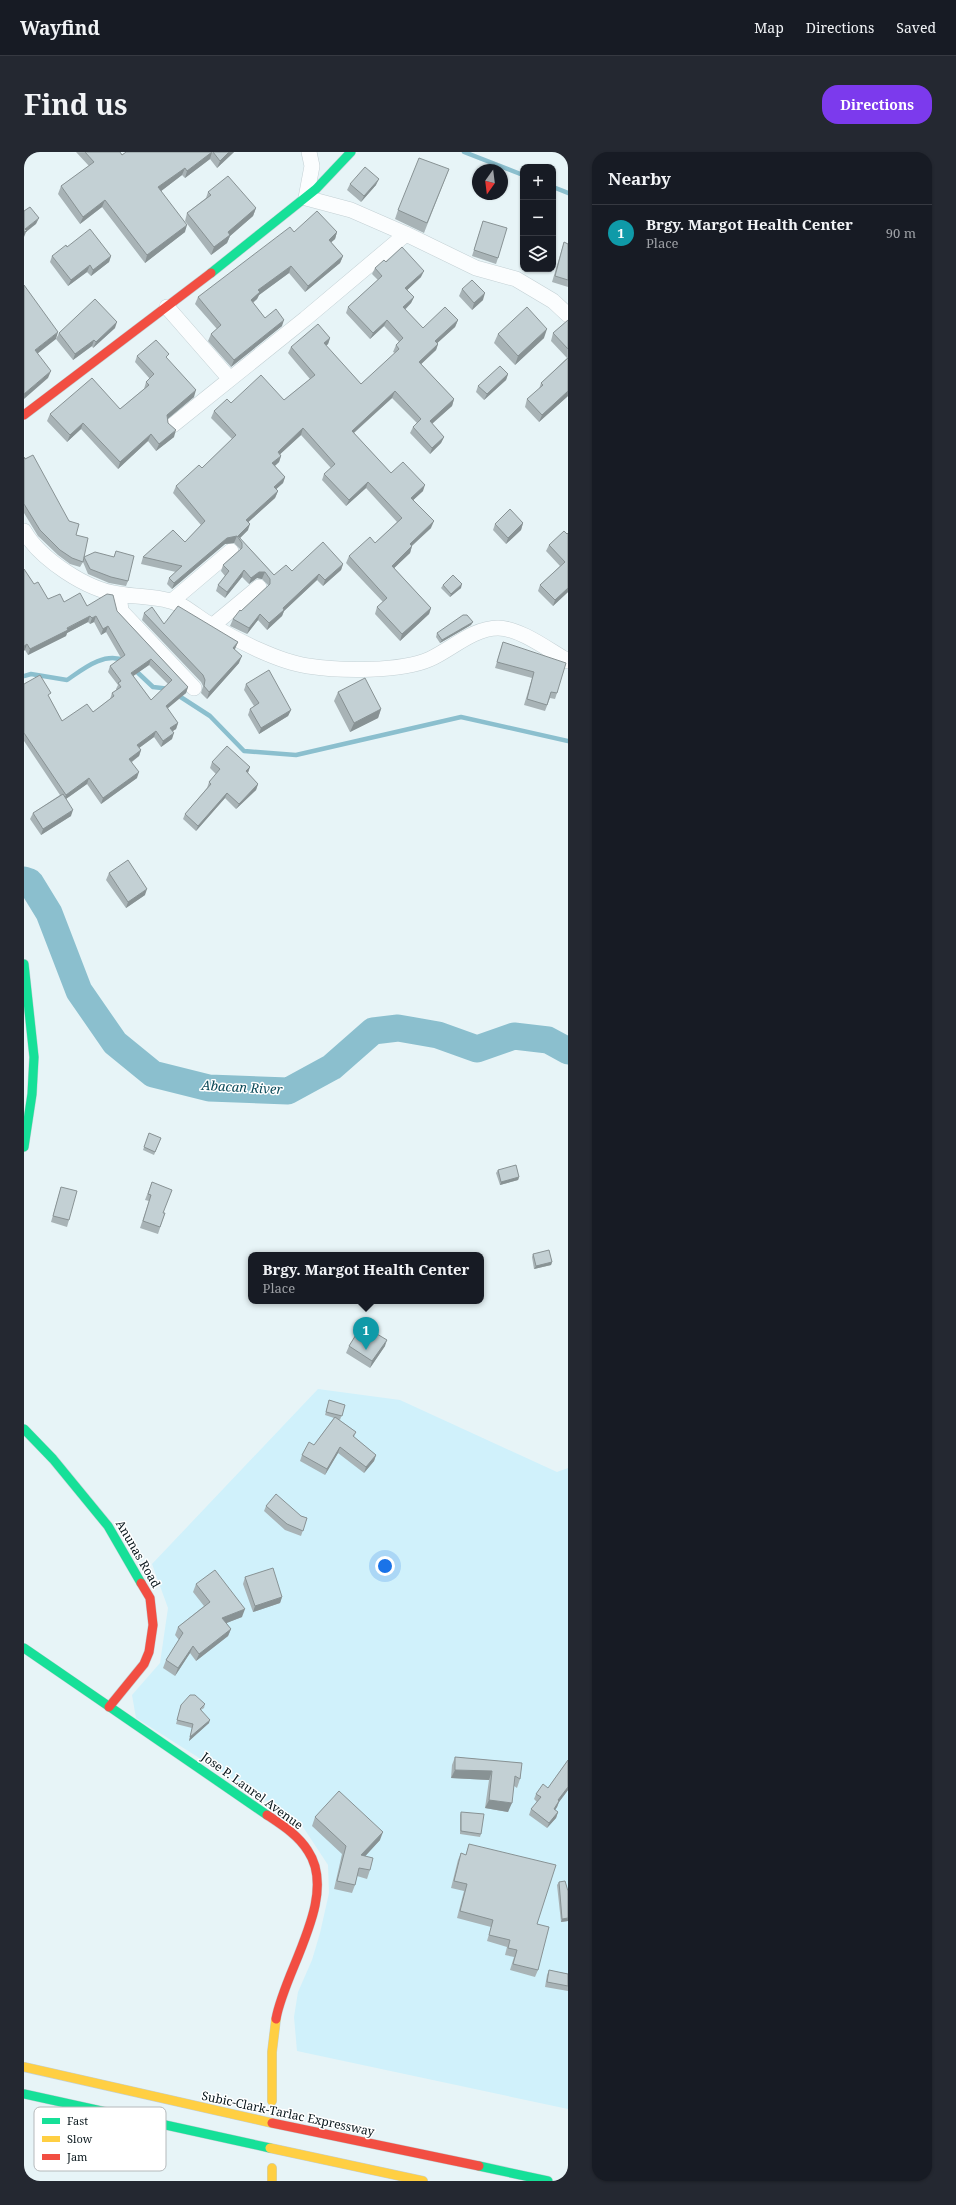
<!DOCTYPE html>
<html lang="en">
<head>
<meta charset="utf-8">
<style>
	:root { --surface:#171b24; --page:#242831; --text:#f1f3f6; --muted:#9ea1a6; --line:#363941; --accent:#7c3aed }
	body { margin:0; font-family:"Noto Serif",serif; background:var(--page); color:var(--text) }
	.controls { position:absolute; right:12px; top:12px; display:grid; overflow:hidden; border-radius:8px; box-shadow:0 1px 3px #0004 }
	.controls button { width:36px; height:36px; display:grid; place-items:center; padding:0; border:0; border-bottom:1px solid var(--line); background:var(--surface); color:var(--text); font:20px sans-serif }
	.compass { position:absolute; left:448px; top:12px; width:36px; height:36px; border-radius:50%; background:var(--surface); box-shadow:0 1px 3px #0004; rotate:194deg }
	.you { position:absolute; left:361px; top:1414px; width:14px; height:14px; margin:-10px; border:3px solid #fff; border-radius:50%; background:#1a73e8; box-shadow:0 0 0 6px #1a73e833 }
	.badge { display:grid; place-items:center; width:26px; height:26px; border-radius:50%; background:var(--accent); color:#fff; font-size:13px; font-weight:700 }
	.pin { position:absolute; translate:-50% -33px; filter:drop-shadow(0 1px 2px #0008) }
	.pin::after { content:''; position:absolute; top:21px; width:14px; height:12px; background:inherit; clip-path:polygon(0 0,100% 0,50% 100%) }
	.popup { position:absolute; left:224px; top:1100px; width:236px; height:52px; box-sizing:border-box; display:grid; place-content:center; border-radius:8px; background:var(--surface); filter:drop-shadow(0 1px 3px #0005); font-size:13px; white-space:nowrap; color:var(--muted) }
	.popup b { font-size:15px; color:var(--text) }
	.popup::after { content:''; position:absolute; left:50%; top:100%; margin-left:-8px; border:8px solid transparent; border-top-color:var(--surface) }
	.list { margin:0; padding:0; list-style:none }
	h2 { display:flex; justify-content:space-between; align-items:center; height:52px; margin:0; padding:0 16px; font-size:17px }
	h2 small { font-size:13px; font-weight:400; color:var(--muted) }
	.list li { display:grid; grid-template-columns:26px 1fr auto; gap:12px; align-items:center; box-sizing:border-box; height:56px; padding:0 16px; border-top:1px solid var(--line) }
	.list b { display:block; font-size:15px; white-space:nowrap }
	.list p { margin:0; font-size:13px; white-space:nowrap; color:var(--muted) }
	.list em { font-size:13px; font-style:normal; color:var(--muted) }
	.icon { flex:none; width:22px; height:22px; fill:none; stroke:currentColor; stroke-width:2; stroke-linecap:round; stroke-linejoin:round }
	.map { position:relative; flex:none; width:544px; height:2029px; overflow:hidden; border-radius:16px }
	header { display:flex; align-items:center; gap:24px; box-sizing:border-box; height:56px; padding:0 20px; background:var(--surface); border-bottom:1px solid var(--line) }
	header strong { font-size:19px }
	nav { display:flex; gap:22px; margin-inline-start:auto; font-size:14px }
	.intro { display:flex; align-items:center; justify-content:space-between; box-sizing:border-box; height:96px; padding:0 24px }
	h1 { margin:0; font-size:28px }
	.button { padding:10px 18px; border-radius:16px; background:var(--accent); color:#fff; font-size:14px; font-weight:700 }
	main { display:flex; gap:24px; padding:0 24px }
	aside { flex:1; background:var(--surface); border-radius:16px; box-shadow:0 1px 3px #0004 }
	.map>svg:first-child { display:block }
</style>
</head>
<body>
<header>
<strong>Wayfind</strong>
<nav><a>Map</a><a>Directions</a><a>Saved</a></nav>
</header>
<div class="intro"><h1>Find us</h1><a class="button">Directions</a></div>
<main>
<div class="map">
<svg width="544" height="2029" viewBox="0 0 544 2029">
	<rect width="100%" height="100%" fill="#e7f4f7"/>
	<path fill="#d0f1fb" d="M294 1237 376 1248 533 1320 544 1316V1957L273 1899 270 1865 274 1840 288 1808 296 1781 305 1741 304 1713 279 1675 259 1659 112 1566 108 1543 136 1511 144 1456 128 1412Z"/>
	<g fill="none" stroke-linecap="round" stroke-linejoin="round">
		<path stroke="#8bbfce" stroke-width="4.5" d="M440 0 499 23
			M529 35 544 41
			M111 518 129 535 146 537
			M0 524 7 522 43 528C59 517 81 499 101 509
			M152 542 186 564 220 599 272 603 437 565 544 589"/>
		<path stroke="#8bbfce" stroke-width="27" d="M0 728 6 730 25 761 55 839 91 891 129 922 185 936 264 939 308 915 349 879 374 876 414 883 453 897 490 884 524 888 544 899"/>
		<defs>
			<path id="street" d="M285 0 288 14 282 46 327 58 382 82 452 116 492 127 529 149 544 163
				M143 155 205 226
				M149 273 281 167 382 82
				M0 379C16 407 63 438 95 442 112 445 129 444 146 449 160 452 174 466 187 473 212 488 255 510 284 514 316 519 377 520 406 507 428 497 449 476 474 476 496 476 526 499 544 509
				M95 442 97 459 170 536
				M148 449 207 399
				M188 474 235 435"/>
			<path id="fast" d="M187 121 292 37 327 0
				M0 812 10 905 8 942 0 995
				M0 1277 29 1307 84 1374 117 1431
				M0 1496 243 1663
				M0 1942 246 1996
				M455 2014 524 2029"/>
			<path id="slow" d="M0 1915 248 1971
				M248 1949V1900L252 1867
				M246 1996 399 2029
				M248 2016V2029"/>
			<path id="jam" d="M0 263 187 121
				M85 1555 120 1512 125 1500 129 1473 126 1446 117 1431
				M243 1663C258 1673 274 1683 284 1699 315 1745 260 1819 252 1867
				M248 1971 455 2014"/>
		</defs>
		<use href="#street" stroke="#c3d0d4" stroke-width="16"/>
		<use href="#fast" stroke="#c3d0d4" stroke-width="10"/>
		<use href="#slow" stroke="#c3d0d4" stroke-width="10"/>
		<use href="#jam" stroke="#c3d0d4" stroke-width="10"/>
		<use href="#street" stroke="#fbfdfe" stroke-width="15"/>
		<use href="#fast" stroke="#16e098" stroke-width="9"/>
		<use href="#slow" stroke="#ffcf43" stroke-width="9"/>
		<use href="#jam" stroke="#f24e42" stroke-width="9"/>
	</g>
	<path fill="#a8b3b6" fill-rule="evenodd" d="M52 0H96L98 3 102 0H210L193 16 186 7 161 26 158 23 137 39 161 80 121 111 78 55 56 72 34 42 37 34 65 14Z
		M540 0H544V7Z
		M425 17 400 81 371 67 374 58Z
		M326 32 352 33 337 50 323 38Z
		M184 40 232 56 229 64 206 84 203 91 187 103 161 69 163 61 182 46Z
		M459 69 474 106 472 112 448 104Z
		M270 80H313L311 87 307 90 319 104 316 111 281 140 265 121 235 143 233 147 229 151 241 166 258 174 207 215 184 189 187 182 193 177 171 152 174 145Z
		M540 90 544 92V135L528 130Z
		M43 95 87 104 85 110 67 124 63 120 44 134 26 110 28 104Z
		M362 110 397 125 383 138 390 145 387 151 381 158 399 176 434 168 431 175 413 191 414 192 412 198 397 212 430 247 428 254 408 272 420 285 417 291 406 302 386 281 389 275 393 271 368 246 330 281 367 321 399 339 389 348 407 376 388 394 386 401 370 416 407 456 405 462 376 489 351 462 353 455 359 450 322 411 325 404 351 391 373 370 342 336 322 354 298 328 300 322 307 316 277 283 256 302 257 304 255 310 251 314 261 325 259 331 252 337 254 339 251 346 224 370V378L216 386 250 423 268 419 319 412 317 418 299 434 293 428 260 459 258 464 243 478 234 468 223 482 206 474 209 467 244 434V433L238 427 233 426 225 432 218 425 201 446 192 439 194 433 201 424 197 419 199 413 216 398V397L210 391 201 392 148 437 143 432 145 426 152 420 117 412 119 405 161 390 177 373 149 341 152 334 178 316 208 287 187 266 190 259 207 251 260 248 286 227 264 201 267 195 306 186 304 192 302 194 337 232 371 201 369 200 372 193 375 190 360 174 346 187 322 161 324 155 354 128 348 122 351 116Z
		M438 137 459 148 448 158 435 144Z
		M544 168V244L515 270 501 255 503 247 515 237 517 231 543 206 527 189 529 181Z
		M91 176 69 196 68 194 49 208 32 187 35 181Z
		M474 182 520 186 491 213 470 191Z
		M113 204 143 207 170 245 144 267V271L150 285 132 299 124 289 94 317 57 277 43 290 23 269 26 262 96 257 120 237 122 230 126 227 111 210Z
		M484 222 482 228 460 248 452 240 454 234Z
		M0 305 52 383 59 410 56 415 46 412 34 403 14 384 0 361Z
		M499 371 497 378 482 392 469 378 471 372Z
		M544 381V440L529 454 514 439 516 433 536 414 522 399 525 393Z
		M92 399 104 429 102 434 85 431 64 422 59 410 60 405H90Z
		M10 432 24 447 93 459 164 535 162 541 143 557 154 571 152 577 149 579 148 587 137 595 130 585 115 596 117 598 115 604 108 610 113 626 77 652 63 632 42 647 47 664 17 683 6 667 9 661 36 643 0 589V532L25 545 38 569 69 560 86 547 88 541 92 538V537L94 533 84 520 86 514 97 506 82 480 77 483 70 470 66 472 64 470 43 481 42 484 4 503 1 498ZM125 513 144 532 127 548 109 524Z
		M419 433 437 436 426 445 417 436Z
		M120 461 140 472 214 490 210 498 215 511 183 547 177 541 179 534 177 530 118 468Z
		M447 473 416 491 412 485 413 481Z
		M479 490 533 541 531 547 526 546 521 559 500 553 508 526 471 516Z
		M222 532 267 558 264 564 235 582 224 563 226 557 230 554 220 538Z
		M314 540 357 557 354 566 326 580 310 549Z
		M188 610 226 615 223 621 234 632 232 638 212 657 201 646 172 679 159 667 161 662 183 636 185 630 192 622 186 616Z
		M85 721 121 743 102 756 82 728Z
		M137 986 130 1003 119 998 120 995Z
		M474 1018 495 1025 494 1028 476 1033 472 1021Z
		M128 1030 139 1061H141L134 1082 116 1076 125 1049 121 1048Z
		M37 1035 45 1068 43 1075 27 1070Z
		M509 1102 528 1110 527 1113 510 1117 508 1105Z
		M325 1194H361L346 1216 322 1201Z
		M305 1248 321 1253 316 1268 314 1267 332 1280 330 1285 352 1303 350 1309 340 1321 314 1301 301 1323 276 1309 278 1303 290 1293 310 1266 301 1263Z
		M242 1354 277 1364 283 1366 277 1384 261 1378 240 1359Z
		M221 1425 258 1445 256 1451 229 1460 219 1432Z
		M172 1432 218 1465 202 1471 207 1477 204 1484 172 1509 166 1501 151 1524 139 1516 142 1508 155 1488 151 1483 154 1475 180 1454 169 1440Z
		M181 1552 180 1556 177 1558 185 1571 165 1589 168 1576 152 1572 157 1553Z
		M431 1605 498 1611 496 1627 493 1636 490 1634 484 1660 461 1656 465 1628 427 1626 428 1613Z
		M544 1608V1638L535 1650 533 1655 531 1658 534 1660 532 1666 523 1676 505 1663 507 1657 513 1650 510 1647 512 1642 524 1636Z
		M437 1660 457 1682 456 1685 436 1682V1663Z
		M291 1665 356 1688 341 1704 346 1718 343 1727 333 1724 331 1733 328 1741 310 1737 318 1702 288 1674Z
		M445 1692 513 1772 514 1818 511 1825 486 1818 490 1805 481 1803 483 1795 463 1789 467 1775 433 1766 440 1739 427 1736 434 1708 437 1701 442 1703Z
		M535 1730 544 1769 537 1770 533 1733Z
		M525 1818 544 1822V1839L521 1835 523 1823Z"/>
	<path fill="#889294" d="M188 0 186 7 161 26 163 19Z
		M205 0H210L193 16 196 9Z
		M161 16 158 23 132 43 134 35Z
		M355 27 352 33 337 50 340 44Z
		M81 48 78 55 56 72 59 65Z
		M232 56 229 64 206 84 203 91 187 103 190 95 204 80Z
		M15 66 12 72 2 80 0 85V79L1 77Z
		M163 73 161 80 121 111 123 103Z
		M313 80 311 87 302 95 305 88Z
		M87 104 85 110 67 124 69 118Z
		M319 104 316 111 281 140 284 134Z
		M66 113 63 120 44 134 47 128Z
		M267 114 265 121 235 143 233 147 224 154 227 148 234 138Z
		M400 119 397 125 379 142 381 136Z
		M461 141 459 148 448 158 450 151Z
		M390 145 387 151 376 162 379 155Z
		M260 168 258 174 207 215 210 208Z
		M363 168 360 174 346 187 349 181Z
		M434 168 431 175 409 195 411 189Z
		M93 170 91 176 69 196 72 190Z
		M523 177 520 186 491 213 494 204Z
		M34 180 32 187 8 206 11 198Z
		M306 186 304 192 298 197 300 191Z
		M70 188 68 194 49 208 51 202Z
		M414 192 412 198 393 216 395 210Z
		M27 219 24 226 0 247V242Z
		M484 222 482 228 460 248 463 242Z
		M172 238 170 245 141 269 143 263Z
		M371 239 368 246 325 285 328 279Z
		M544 239V244L515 270 518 263Z
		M430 247 428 254 403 276 406 269Z
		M59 271 57 277 43 290 46 283Z
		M279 276 277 283 252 306 254 300Z
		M152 278 150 285 132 299 135 292Z
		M127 282 124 289 94 317 96 310Z
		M420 285 417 291 406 302 408 296Z
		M257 304 255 310 246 318 248 311Z
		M261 325 259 331 248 341 250 335Z
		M344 330 342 336 322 354 325 348Z
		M401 333 399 339 385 352 387 346Z
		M254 339 251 346 220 374 222 368Z
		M410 369 407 376 383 398 386 392Z
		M499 371 497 378 482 392 484 386Z
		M226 372 224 378 215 387 214 384Z
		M213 384 210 391 201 392 148 437 150 431 203 386Z
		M388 394 386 401 366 420 368 414Z
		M319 412 317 418 299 434 301 428Z
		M220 418 218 425 201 446 203 440Z
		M235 420H241L238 427 233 426 225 432 227 426Z
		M295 422 293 428 260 459 258 464 243 478 245 471 259 456Z
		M438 432 437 436 426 445 427 442Z
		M544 436V440L529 454 531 448Z
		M407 456 405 462 376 489 378 482Z
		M236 462 234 468 223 482 225 476Z
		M66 464 64 470 43 481 42 484 4 503 6 497Z
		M72 464 70 470 66 472 68 466Z
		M449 470 447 473 416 491 418 488Z
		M84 474 82 480 77 483 79 477Z
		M214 490 211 497 206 503 209 496Z
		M3 492 1 498 0 499V494Z
		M218 504 215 511 183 547 185 540Z
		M127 507 125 513 105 527 107 521Z
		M164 535 162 541 139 560 142 554Z
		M357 557 354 566 326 580 330 571Z
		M267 558 264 564 235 582 237 576Z
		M154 571 152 577 144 582 146 576Z
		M132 579 130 585 111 599 113 593Z
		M150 581 148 587 137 595 139 589Z
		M117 598 115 604 103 613 105 607Z
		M226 615 224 621 220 625 222 619Z
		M115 620 113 626 77 652 79 646Z
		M65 626 63 632 39 649 42 643Z
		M234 632 232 638 212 657 215 652Z
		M203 641 201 646 172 679 174 674Z
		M49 658 47 664 17 683 19 677Z
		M123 737 121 743 102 756 104 750Z
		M495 1025 494 1028 476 1033 477 1030Z
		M528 1110 527 1113 510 1117 512 1114Z
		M363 1188 361 1194 346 1216 348 1209Z
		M316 1295 314 1301 301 1323 303 1317Z
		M352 1303 350 1309 340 1321 342 1315Z
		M258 1445 256 1451 229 1460 231 1454Z
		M221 1457 218 1465 195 1474 198 1466Z
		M207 1477 204 1484 172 1509 175 1502Z
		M169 1494 166 1501 151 1524 154 1516Z
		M186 1568 185 1571 165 1589 166 1585Z
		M431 1618 468 1619 465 1628 427 1626Z
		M544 1635V1638L535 1650 533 1655 528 1663 534 1648Z
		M465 1648 488 1651 484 1660 461 1656Z
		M534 1660 532 1666 523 1676 525 1671Z
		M359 1680 356 1688 334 1712 337 1703Z
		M544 1766V1769L537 1770 538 1767Z"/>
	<path fill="#c3d0d4" stroke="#889294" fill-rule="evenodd" d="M61 0H96L98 3 102 0H188L163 19 161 16 134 35 163 73 123 103 81 48 59 65 37 34 70 10Z
		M189 0H205L196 9Z
		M395 6 425 17 403 71 374 58Z
		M341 15 355 27 340 44 326 32Z
		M204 24 232 56 204 80 206 83 190 95 163 61 187 43 184 40Z
		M6 55 15 66 1 77 3 79 0 80V59Z
		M293 59 313 80 305 88 319 104 284 134 267 114 234 138 236 140 227 148 241 166 252 157 260 168 210 208 187 182 197 173 174 145 266 75 270 80Z
		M459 69 483 76 474 106 450 98Z
		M66 77 87 104 69 118 66 113 47 128 28 104 42 93 43 95Z
		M540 90 544 92V128L531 124Z
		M378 95 400 119 381 136 390 145 379 155 399 176 421 155 434 168 411 189 414 192 395 210 430 247 406 269 420 285 408 296 389 275 397 267 371 239 328 279 367 321 379 310 401 333 387 346 410 369 386 392 388 394 368 414 407 456 378 482 353 455 363 446 325 404 346 385 351 391 378 366 344 330 325 348 300 322 311 312 279 276 254 300 257 304 248 311 261 325 250 335 254 339 222 368 226 372 214 384 250 423 262 413 268 419 299 390 319 412 301 428 295 422 259 456 260 458 245 471 236 462 225 476 209 467 216 458 217 459 246 432V427L241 420H235L227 426 220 418 203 440 194 433 205 419 199 413 218 396V391L213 384 203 386 150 431 145 426 158 414 119 405 149 378 161 390 181 369 152 334 175 313 178 316 212 283 190 259 203 247 207 251 237 223 260 248 291 223 267 195 294 172 306 186 300 191 337 232 375 197 372 193 379 186 363 168 349 181 324 155 358 124 351 116 360 108 362 110Z
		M448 128 461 141 450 151 438 137Z
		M0 133 34 180 11 198 27 219 0 242Z
		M71 147 93 170 72 190 70 188 51 202 35 181Z
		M503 155 523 177 494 204 474 182Z
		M544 168V197L529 181Z
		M132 188 145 202 142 205 172 238 143 263 144 271 152 278 135 292 127 282 96 310 59 271 46 283 26 262 68 226 96 257 125 233 122 230 130 222 113 204Z
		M544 206V239L518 263 503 247 519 233 517 231Z
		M476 214 484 222 463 242 454 234Z
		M9 303 45 369 55 372 52 383 64 386 59 410 48 406 36 398 16 378 0 352V305L1 307Z
		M486 357 499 371 484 386 471 372Z
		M540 379 543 382 544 381V436L531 448 516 433 541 410 525 393Z
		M92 399 110 404 104 429 87 425 66 417 60 405 71 400 90 405Z
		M0 417 10 432 14 430 24 447 36 442 40 450 56 441 63 454 83 442 89 443 93 459 164 535 142 554 154 571 146 576 150 581 139 589 132 579 113 593 117 598 105 607 115 620 79 646 65 626 42 643 0 581V532L16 523 27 541 24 543 38 569 63 552 69 560 90 544 88 541 97 535 94 531 97 529 86 514 101 503 84 474 79 477 72 464 68 466 66 464 43 476 44 478 6 497 3 492 0 494ZM127 507 148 528 127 548 107 521Z
		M429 423 438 432 427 442 419 433Z
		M154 454 214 490 209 496 218 504 185 540 180 534 181 528 179 523 120 461 128 455 140 472Z
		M439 463H443L449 470 418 488 413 481Z
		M479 490 542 511 533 541 527 540 523 553 503 547 510 520 473 510Z
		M245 518 267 558 237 576 226 557 235 551 222 532Z
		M341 526 357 557 330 571 314 540Z
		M203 594 226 615 222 619 234 632 215 652 203 641 174 674 161 662 187 632 185 630 196 617 188 610Z
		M39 642 49 658 19 677 9 661Z
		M104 708 123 737 104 750 85 721Z
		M125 981 137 986 131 1000 120 995Z
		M492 1013 495 1025 477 1030 474 1018Z
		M128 1030 148 1038 139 1061H141L136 1075 119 1069 127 1043 124 1042Z
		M37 1035 53 1039 45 1068 29 1064Z
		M525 1098 528 1110 512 1114 509 1102Z
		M338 1173 363 1188 348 1209 325 1194Z
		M305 1248 321 1253 318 1264 302 1260Z
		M311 1265 332 1280 329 1284 352 1303 342 1315 316 1295 303 1317 278 1303 285 1290 290 1293Z
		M252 1342 277 1364 283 1366 279 1379 263 1372 242 1354Z
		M249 1416 258 1445 231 1454 221 1425Z
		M191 1418 221 1457 198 1466 207 1477 175 1502 169 1494 154 1516 142 1508 159 1481 154 1475 186 1450 172 1432Z
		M166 1543H171L181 1552 176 1557 186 1568 166 1585 169 1572 153 1568 157 1553Z
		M431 1605 498 1611 496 1627 491 1624 488 1651 465 1648 468 1619 431 1618Z
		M544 1608V1635L534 1648 535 1649 530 1657 534 1660 525 1671 507 1657 517 1645 512 1642 519 1632 524 1636Z
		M315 1639 359 1680 337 1703 349 1706 346 1718 335 1716 331 1733 313 1729 322 1694 291 1665Z
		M437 1660 460 1662 457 1682 437 1679Z
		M445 1692 532 1713 513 1772 525 1775 514 1818 489 1812 493 1798 484 1796 486 1788 465 1783 469 1768 436 1759 443 1732 430 1729 437 1701 442 1703Z
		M541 1729 544 1739V1766L538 1767 535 1730Z
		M525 1818 544 1822V1834L523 1830Z"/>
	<g text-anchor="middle" stroke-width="3" stroke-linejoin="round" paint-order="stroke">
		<g font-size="12" fill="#09171c" stroke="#fff">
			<text transform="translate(114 1402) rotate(60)" y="4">Anunas Road</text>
			<text transform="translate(228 1639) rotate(36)" y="4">Jose P. Laurel Avenue</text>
			<text transform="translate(264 1962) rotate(12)" y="4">Subic-Clark-Tarlac Expressway</text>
		</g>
		<g font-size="13" font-style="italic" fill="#0a4958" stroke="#fff">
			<text transform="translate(218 935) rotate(3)" y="5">Abacan River</text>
		</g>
	</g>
	<rect x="10" y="1955" width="132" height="64" rx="6" fill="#fff" stroke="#b5b9bb" stroke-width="1"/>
	<rect x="18" y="1966" width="18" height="6" fill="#16e098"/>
	<rect x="18" y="1984" width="18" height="6" fill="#ffcf43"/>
	<rect x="18" y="2002" width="18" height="6" fill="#f24e42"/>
	<g font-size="11" fill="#09171c">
		<text x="43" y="1973">Fast</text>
		<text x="43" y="1991">Slow</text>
		<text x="43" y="2009">Jam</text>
	</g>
</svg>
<div class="controls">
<button>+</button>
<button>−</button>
<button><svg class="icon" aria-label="layers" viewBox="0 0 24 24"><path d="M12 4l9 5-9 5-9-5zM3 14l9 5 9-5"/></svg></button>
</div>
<svg class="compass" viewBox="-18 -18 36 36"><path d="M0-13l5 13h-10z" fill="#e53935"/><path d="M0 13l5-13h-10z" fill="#9ea1a6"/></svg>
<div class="you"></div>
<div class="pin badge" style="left:342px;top:1198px;background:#0f9aa8">1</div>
<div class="popup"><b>Brgy. Margot Health Center</b>Place</div>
</div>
<aside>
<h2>Nearby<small></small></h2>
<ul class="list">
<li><span class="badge" style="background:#0f9aa8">1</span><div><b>Brgy. Margot Health Center</b><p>Place</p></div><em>90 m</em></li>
</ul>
</aside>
</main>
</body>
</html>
